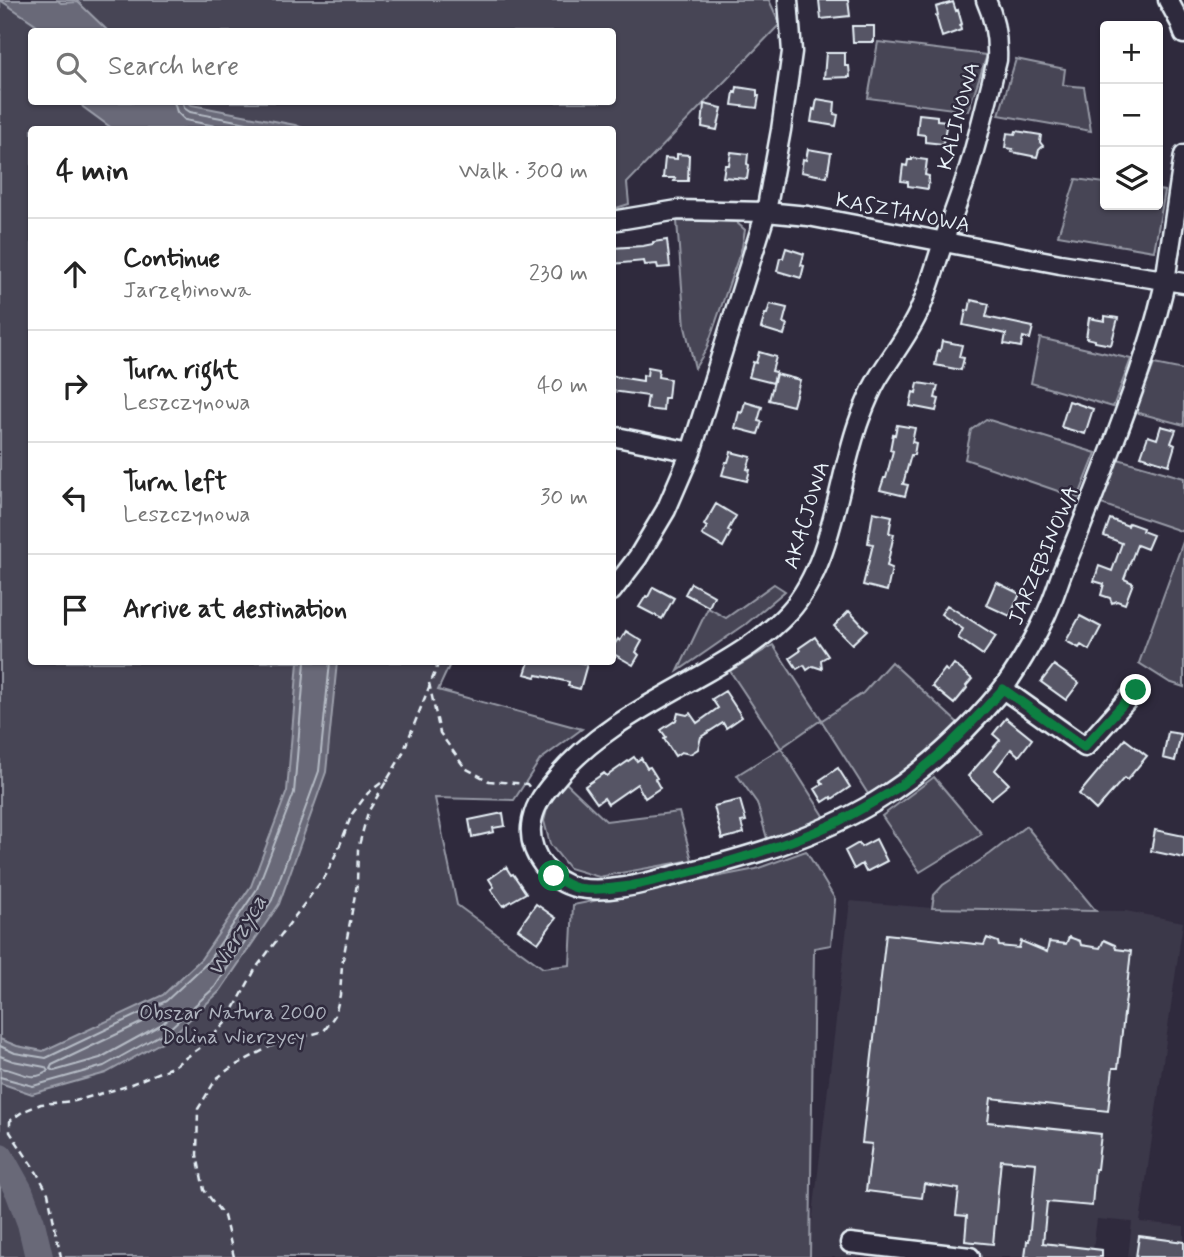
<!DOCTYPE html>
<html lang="en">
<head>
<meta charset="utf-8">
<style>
	:root { --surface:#fff; --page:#f6f6f6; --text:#222; --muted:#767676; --line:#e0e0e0 }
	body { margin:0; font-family:Mynerve,sans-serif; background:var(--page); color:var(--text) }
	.controls { position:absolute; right:21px; top:21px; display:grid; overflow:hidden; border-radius:7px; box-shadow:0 2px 5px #0004 }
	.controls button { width:63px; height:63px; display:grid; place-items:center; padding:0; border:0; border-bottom:2px solid var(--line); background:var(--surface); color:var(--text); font:35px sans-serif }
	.stop { position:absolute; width:21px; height:21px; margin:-16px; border:5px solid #0b8043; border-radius:50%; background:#fff }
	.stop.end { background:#0b8043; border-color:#fff; box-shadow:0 2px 7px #0008 }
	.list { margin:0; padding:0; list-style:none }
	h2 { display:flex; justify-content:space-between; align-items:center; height:91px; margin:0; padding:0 28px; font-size:30px }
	h2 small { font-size:23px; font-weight:400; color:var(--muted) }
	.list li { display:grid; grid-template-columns:46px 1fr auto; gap:21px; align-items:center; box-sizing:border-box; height:112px; padding:0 28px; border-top:2px solid var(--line) }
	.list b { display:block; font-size:26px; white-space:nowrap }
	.list p { margin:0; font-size:23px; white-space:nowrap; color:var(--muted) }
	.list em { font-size:23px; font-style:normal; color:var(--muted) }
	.icon { flex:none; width:38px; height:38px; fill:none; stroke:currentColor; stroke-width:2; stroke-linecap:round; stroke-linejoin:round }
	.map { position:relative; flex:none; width:1184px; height:1257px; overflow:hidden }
	.search { position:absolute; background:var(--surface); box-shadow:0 2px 5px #0004; left:28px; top:28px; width:588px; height:77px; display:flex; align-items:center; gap:18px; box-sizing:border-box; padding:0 24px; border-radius:7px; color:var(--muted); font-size:26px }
	.panel { position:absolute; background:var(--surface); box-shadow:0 2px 5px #0004; left:28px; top:126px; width:588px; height:539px; border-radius:7px }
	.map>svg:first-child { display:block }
</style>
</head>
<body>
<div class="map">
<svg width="1184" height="1257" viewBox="0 0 1184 1257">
	<rect width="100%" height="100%" fill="#2f2a3d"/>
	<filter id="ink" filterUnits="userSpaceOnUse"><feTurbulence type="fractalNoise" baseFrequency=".0143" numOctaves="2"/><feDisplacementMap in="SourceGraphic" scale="14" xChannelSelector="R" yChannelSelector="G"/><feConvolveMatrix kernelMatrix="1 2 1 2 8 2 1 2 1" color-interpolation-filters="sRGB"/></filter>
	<g filter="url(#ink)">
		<path fill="#3b3749" d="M850 901 932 908 1126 911 1183 922 1140 1222 1184 1226V1257H1128L1132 1222 1097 1219 1092 1257H808Z"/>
		<path fill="#464455" stroke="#979aa6" stroke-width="2" fill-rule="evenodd" d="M0 0H769L780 24 627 183 629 204 613 209 612 130H32V662H451L438 690 582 729 540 760 514 800 435 798 457 905 543 968 570 965 573 905 756 869 806 851 835 899 831 945 814 948 810 1257H0ZM32 32H612V102H32Z
			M878 42 987 55 968 111 868 98Z
			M1016 59 1065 69 1063 85 1084 87 1091 131 999 115Z
			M1076 179 1105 183V205H1158V190L1165 191 1154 251 1058 235Z
			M706 220 736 222 745 230 742 247 706 350 695 368 685 327 677 221Z
			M1040 338 1131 359 1113 407 1031 383Z
			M1154 364 1184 370V425L1135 412Z
			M986 419 1096 453 1078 498 965 459 971 430Z
			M1118 459 1184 478V532L1101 504Z
			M1184 539V687L1169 682 1139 663Z
			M774 584 785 591 746 624 678 671 708 608 726 618Z
			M773 645 822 720 863 693 891 662 958 723 918 761 870 797 821 720 781 748 826 819 768 842 757 803 737 775 781 748 730 671Z
			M934 777 982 834 920 872 882 816Z
			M564 781 606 821 679 812 692 860 599 877 569 868 550 844 544 821 550 798Z
			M1026 826 1096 911 932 908 934 895 943 885 990 854Z"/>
		<path fill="#696978" stroke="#9c9fab" stroke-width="2" d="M0 0H57L61 3 78 2 108 31H46Z
			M80 102H186L192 105 295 125 306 129H113L83 107Z
			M298 662H337L326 772 279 904 220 991 171 1037 106 1073 32 1094 0 1083V1039L17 1046 43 1051 163 995 201 959 251 886 287 791Z"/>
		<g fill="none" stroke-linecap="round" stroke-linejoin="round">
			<path stroke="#b5bbc5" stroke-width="2" d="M174 102 177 112 185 120 236 130
				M183 102 184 108 190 112 283 130
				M166 1011 170 1012 171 1016 162 1024 100 1058 54 1071 50 1069 52 1065Z
				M0 1046 15 1053 46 1058 166 1001 207 963 257 889 294 793 305 662
				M0 1056 13 1061 45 1067 48 1071C31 1084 18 1069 0 1068
				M0 1077 33 1086 104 1066 167 1031 215 987 272 900 319 771 330 662"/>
			<path stroke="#696978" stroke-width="28" d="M0 1157 19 1191 31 1223 39 1257"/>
		</g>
		<path fill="#575565" stroke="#e8f1f8" stroke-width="2" d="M819 0H848L850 16 821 19Z
			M953 2 956 11 958 10 962 24 960 25 961 30 942 37 936 16 938 15 936 7Z
			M852 26H874V42H853Z
			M826 53H845V66H849L850 77 824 78Z
			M737 87 757 90V96H759L757 108 732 105 734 92 736 93Z
			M817 99 835 102 834 114 838 115 836 126 811 122 813 109 815 110Z
			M704 104 722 108 717 130 702 127Z
			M919 114 937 116V120L947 121 943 144 925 142V135L917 134Z
			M1016 131 1041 135 1040 142 1043 146 1039 150 1037 157 1012 152 1013 149 1005 148 1007 133 1015 134Z
			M808 149 831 153 827 177 801 172 803 159 806 160Z
			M731 152 748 154 747 164 749 165 747 179 723 177 725 165H729Z
			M677 154 689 155 688 181H674L675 178H663L665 158 677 159Z
			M912 158 927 160 925 175 929 176 928 189 908 186V182L901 181 903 165 907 166 908 160H912Z
			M667 240 670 267 658 268 657 264 645 265 644 261 612 264V248L643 246 653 244V242Z
			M786 248 804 254 801 265 804 266 801 278 777 271 780 258H783Z
			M971 300 989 304 986 317 1033 327 1030 339 1023 337 1021 347 1004 344 1006 334 963 325 966 310 969 311Z
			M770 304 787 308 783 323 787 324 784 335 761 328 765 314H767Z
			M1105 316 1118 318 1111 345 1095 342V340L1086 338 1089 318 1105 321Z
			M942 341 962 345 959 357 964 358 961 370 935 365 938 350 940 351Z
			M759 352 776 357 772 371 776 372 773 383 749 377 753 362 756 363Z
			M648 367 659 369 658 377 670 379 668 398H664L663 411 646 409 648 396 612 391V376L643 381V375L647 376Z
			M776 374 800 380 793 406 769 400Z
			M918 383 938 386 935 398 939 399 936 411 910 406 913 392 916 393Z
			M1069 401 1093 409 1085 434 1061 427Z
			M745 402 762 407 758 421 762 422 758 434 735 428 739 412 742 413Z
			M897 425 915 428 912 442 916 443 914 455H911L903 484 908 485 905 496 880 490 884 478H886L893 451 890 450 893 434 895 435Z
			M1161 426 1176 430 1171 443 1175 445 1169 465 1141 456 1148 436 1157 439Z
			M731 452 751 457 747 469 750 470 747 481 722 475 726 462H728Z
			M716 504 736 516 728 530 731 532 723 547 702 535 707 527 704 525Z
			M873 512 892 516 889 533 894 534 887 566 892 568 887 591 863 585 873 544 868 543Z
			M1110 519 1128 526 1129 523 1143 528 1142 531 1153 535 1147 549 1137 545 1124 579 1133 583 1125 604 1117 601 1112 603 1110 598 1101 595 1104 584 1094 581 1099 566 1112 571 1122 543 1104 536Z
			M996 582 1020 594 1010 616 986 605Z
			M691 583 714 596 709 607 685 594Z
			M653 587 674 598 662 619 639 607 646 596 648 597Z
			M947 605 996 636 983 655 958 638 963 629 941 614Z
			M849 611 867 630 852 644 834 626Z
			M1080 616 1101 627 1089 650 1081 645 1079 648 1066 641Z
			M626 631 642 641 636 652 639 655 633 665 612 653V648L618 639 620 641Z
			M815 637 828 656 821 660 822 669 813 666 807 670 804 665 797 669 790 658 800 651 799 648Z
			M529 662H578L587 664 580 689 568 686 569 682 537 675 536 677 525 674Z
			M954 664 972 679 966 686 967 688 954 704 932 686 945 669 948 672Z
			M1054 665 1079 683 1066 700 1041 682Z
			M725 691 742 717 726 728 723 723 701 737 698 749 690 754 681 752 675 756 664 739 666 737 661 730 676 720 678 713 687 715 690 713 697 723 718 708 712 699Z
			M1006 718 1032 739 1019 756 1011 749 995 770 1009 784 991 799 968 776 1000 740 993 734Z
			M1168 732 1181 734 1175 761 1163 758Z
			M1125 739 1147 756 1127 780 1124 778 1096 810 1079 794Z
			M634 757 637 761 641 758 647 768 650 767 657 778 655 779 660 788 645 798 637 784 608 804 604 798 597 803 585 786 604 773 607 776Z
			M838 768 850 787 832 799 831 797 823 802 815 789 823 784 820 780Z
			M740 800 746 821 741 822 744 833 722 839 714 806Z
			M503 813 505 826 493 828 494 832 472 837 469 820Z
			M1155 830 1184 836V858L1151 851Z
			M876 839 887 861 866 872 862 864 854 869 845 851 859 843 861 847Z
			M506 867 511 875 513 874 526 893 503 906 491 889 494 887 489 879Z
			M536 904 556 918 538 943 518 929Z
			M886 934 984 945 987 938 998 942 999 946 1019 948 1021 941 1047 952 1049 942 1066 944 1069 937 1080 941 1081 945 1100 948 1104 940 1115 945 1116 949 1131 951 1118 1068H1113L1108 1111 991 1098 988 1122 1101 1134 1097 1169H1095L1092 1206 1047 1202 1043 1243 1102 1250V1257H1025L1027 1241H1029L1036 1163 1001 1160 993 1244 965 1241 967 1216 956 1215 959 1189 924 1184 922 1198 866 1191 872 1144 862 1143Z
			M1139 1236 1184 1242V1257H1136Z"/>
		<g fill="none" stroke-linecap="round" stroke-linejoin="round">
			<defs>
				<path id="minor" d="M986 0C995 20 998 39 997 60 988 97 979 135 968 171 961 194 952 217 944 240 936 263 930 286 920 309 909 335 891 356 877 380 870 392 865 405 860 418 837 479 834 562 789 612 765 638 736 655 705 673 652 703 593 732 554 781 542 795 533 808 531 827 529 854 550 882 578 888 611 894 648 882 680 874 747 857 815 838 875 802 923 773 964 735 1000 692 1014 675 1033 642 1043 621 1051 606 1056 589 1062 573 1080 531 1096 489 1112 447 1130 399 1149 349 1161 299 1166 282 1167 265 1170 248 1175 217 1179 186 1184 155
					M1168 0 1181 24 1184 34
					M612 221 678 210 766 212 808 216 1060 264 1184 283
					M612 436 691 452
					M612 591 638 557 666 510 691 452 766 212 781 130 792 52 788 0
					M1003 689 1085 747 1136 690
					M850 1243 970 1257"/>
			</defs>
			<use href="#minor" stroke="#e8f1f8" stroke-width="23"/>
			<path stroke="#e8f1f8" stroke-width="2.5" stroke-dasharray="7 5" stroke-linecap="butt" d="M429 683 440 733 465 768 489 781 527 784 530 788
				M61 1257 48 1193 37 1173 10 1132V1121L22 1112 41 1104 75 1101 124 1087 174 1066 204 1045 228 1020 256 968 326 875 340 845 352 814 368 793 381 783 388 780
				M234 1257 224 1216 204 1190 197 1155 198 1109 216 1079 229 1069 271 1046 324 1031 335 1015 340 995 342 965 357 884 358 849 368 812 402 755 439 662"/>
			<use href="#minor" stroke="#2f2a3d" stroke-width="18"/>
		</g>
	</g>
	<g fill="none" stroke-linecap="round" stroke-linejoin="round" filter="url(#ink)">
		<path stroke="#0b8043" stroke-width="9" d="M554 876C561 881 568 886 577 888 611 893 649 882 682 874 734 861 785 846 833 824 854 814 874 802 894 790 936 762 969 726 1003 689L1084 747 1136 690"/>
	</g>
	<g text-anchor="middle" stroke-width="5" stroke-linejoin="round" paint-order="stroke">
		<g font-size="21" fill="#e8f1f8" stroke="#2f2a3d">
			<text transform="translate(958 116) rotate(-75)" y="7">KALINOWA</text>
			<text transform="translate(903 212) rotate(11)" y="7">KASZTANOWA</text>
			<text transform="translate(806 515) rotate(-73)" y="7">AKACJOWA</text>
			<text transform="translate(1043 555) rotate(-67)" y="7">JARZĘBINOWA</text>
		</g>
		<g font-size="21" fill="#afb4bf" stroke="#2f2a3d">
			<text x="233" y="1019">Obszar Natura 2000<tspan x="233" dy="24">Dolina Wierzycy</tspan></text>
		</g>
		<g font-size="23" font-style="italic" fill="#afb4be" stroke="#2f2a3d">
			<text transform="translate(236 935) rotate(-58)" y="8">Wierzyca</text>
		</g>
	</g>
</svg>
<div class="controls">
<button>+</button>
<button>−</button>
<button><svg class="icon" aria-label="layers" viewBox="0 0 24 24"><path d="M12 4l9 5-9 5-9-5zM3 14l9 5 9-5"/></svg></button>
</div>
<div class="stop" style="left:554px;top:876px"></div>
<div class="stop end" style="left:1136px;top:690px"></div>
<div class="search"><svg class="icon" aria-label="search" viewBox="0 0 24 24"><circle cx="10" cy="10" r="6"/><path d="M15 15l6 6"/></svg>Search here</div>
<section class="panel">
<h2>4 min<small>Walk · 300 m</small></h2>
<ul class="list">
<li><svg class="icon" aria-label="ahead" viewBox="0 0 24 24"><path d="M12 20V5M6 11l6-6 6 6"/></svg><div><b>Continue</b><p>Jarzębinowa</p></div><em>230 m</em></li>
<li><svg class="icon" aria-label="right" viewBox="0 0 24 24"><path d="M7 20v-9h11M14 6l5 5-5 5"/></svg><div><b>Turn right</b><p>Leszczynowa</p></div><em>40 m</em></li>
<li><svg class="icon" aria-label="left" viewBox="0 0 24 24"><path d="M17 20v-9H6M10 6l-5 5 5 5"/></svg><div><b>Turn left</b><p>Leszczynowa</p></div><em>30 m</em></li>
<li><svg class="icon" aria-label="arrive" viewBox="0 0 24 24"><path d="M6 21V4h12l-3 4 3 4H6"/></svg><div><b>Arrive at destination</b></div></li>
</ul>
</section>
</div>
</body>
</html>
